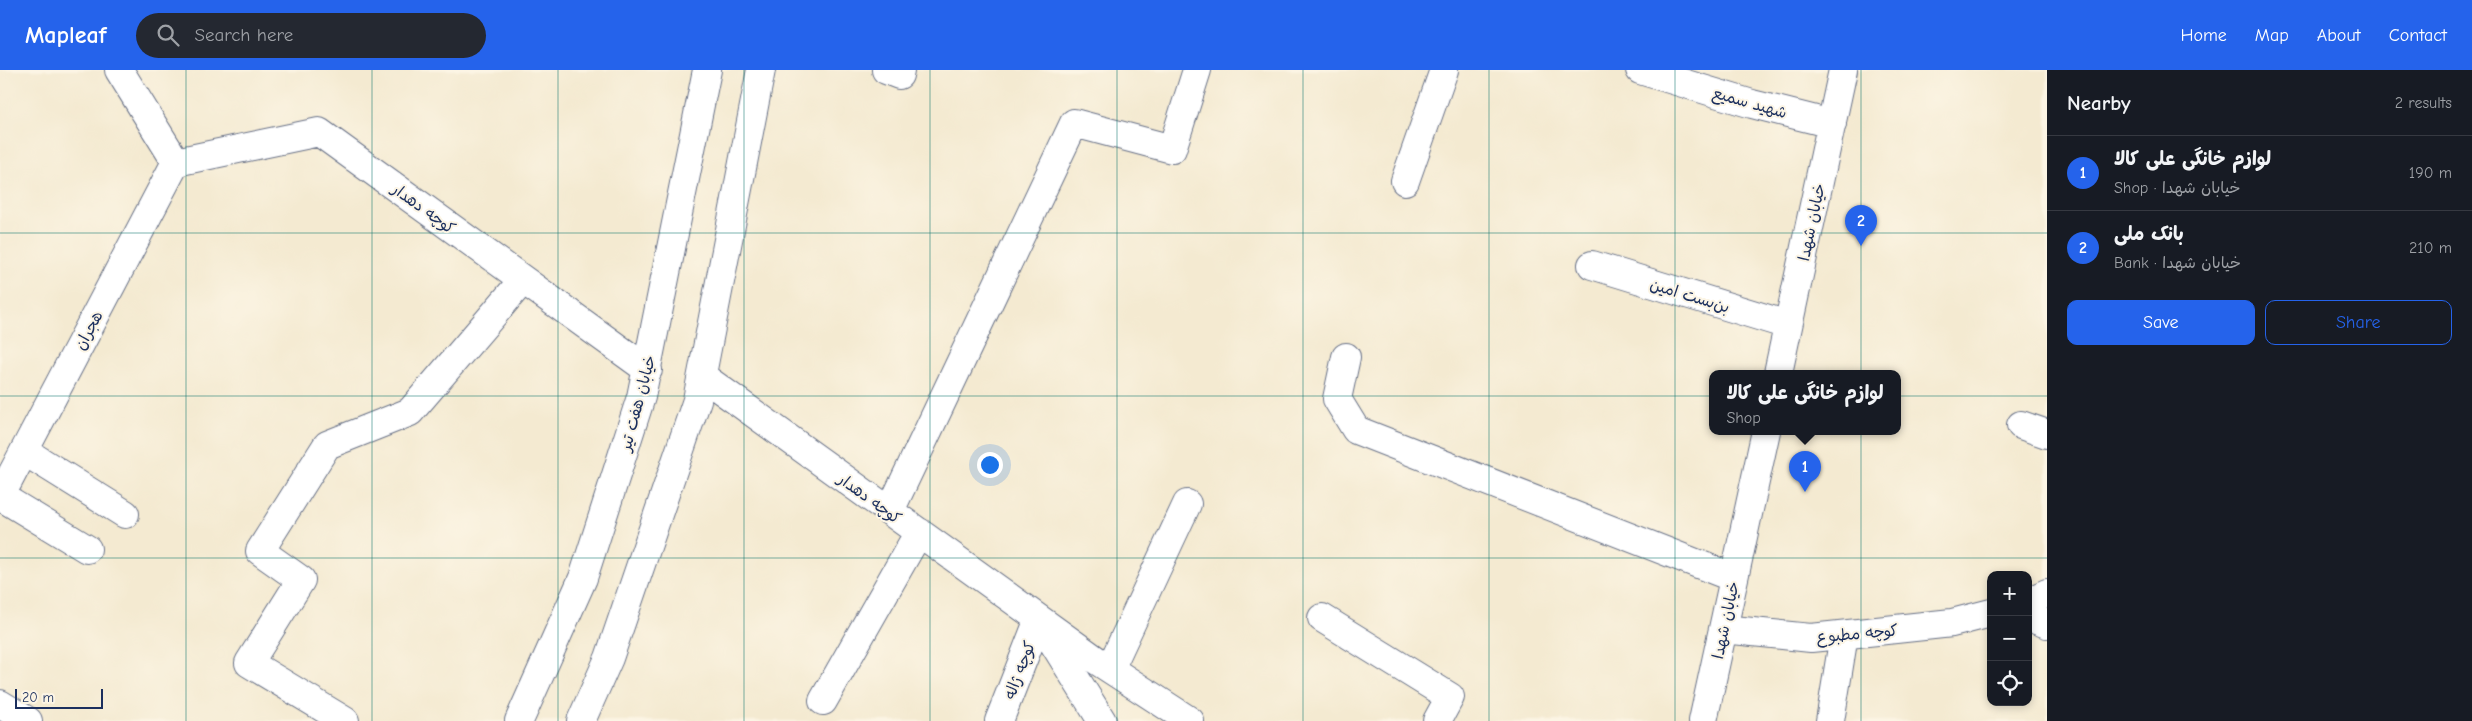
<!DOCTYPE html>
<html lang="en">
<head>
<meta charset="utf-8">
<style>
	:root { --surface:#171b24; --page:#242831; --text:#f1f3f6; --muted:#9ea1a6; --line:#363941; --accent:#2563eb }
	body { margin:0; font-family:"Comic Neue","Playpen Sans Arabic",sans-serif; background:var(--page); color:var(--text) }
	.controls { position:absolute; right:15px; bottom:15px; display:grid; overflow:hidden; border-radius:10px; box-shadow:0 2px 8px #0003 }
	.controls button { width:45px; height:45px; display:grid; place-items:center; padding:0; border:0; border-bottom:1px solid var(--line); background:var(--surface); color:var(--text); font:25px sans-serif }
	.scale { position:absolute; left:15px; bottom:12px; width:88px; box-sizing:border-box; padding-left:5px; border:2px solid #1b2f5e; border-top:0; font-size:14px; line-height:18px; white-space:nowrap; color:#1b2f5e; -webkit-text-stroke:4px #fcf5e5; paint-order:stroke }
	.you { position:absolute; left:989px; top:394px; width:18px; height:18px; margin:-12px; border:4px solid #fff; border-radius:50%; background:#1a73e8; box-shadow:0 0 0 8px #1a73e833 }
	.badge { display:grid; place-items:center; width:32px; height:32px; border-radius:50%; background:var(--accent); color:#fff; font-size:16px; font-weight:700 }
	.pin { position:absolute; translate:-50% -41px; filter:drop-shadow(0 1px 2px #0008) }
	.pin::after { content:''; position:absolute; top:26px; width:18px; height:15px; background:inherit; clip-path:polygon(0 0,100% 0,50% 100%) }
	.popup { position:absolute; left:1709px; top:300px; width:192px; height:65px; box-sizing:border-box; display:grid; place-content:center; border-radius:10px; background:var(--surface); filter:drop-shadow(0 1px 4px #0005); font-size:16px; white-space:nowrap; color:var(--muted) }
	.popup b { font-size:19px; color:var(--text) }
	.popup::after { content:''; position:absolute; left:50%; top:100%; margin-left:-10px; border:10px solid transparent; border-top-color:var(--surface) }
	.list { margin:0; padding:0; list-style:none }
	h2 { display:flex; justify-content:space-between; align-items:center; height:65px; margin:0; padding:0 20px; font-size:21px }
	h2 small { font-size:16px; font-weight:400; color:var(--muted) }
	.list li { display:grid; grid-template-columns:32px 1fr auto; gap:15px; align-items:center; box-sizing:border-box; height:75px; padding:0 20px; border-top:1px solid var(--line) }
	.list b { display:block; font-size:19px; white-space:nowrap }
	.list p { margin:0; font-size:16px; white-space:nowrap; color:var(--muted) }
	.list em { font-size:16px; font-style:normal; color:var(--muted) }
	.actions { display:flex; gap:10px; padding:15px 20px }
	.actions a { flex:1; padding:11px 0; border:1px solid var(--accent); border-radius:10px; text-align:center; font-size:18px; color:var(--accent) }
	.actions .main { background:var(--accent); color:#fff }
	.icon { flex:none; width:28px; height:28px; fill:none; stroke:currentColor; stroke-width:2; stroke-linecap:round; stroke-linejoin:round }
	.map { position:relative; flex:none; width:2047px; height:651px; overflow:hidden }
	header { display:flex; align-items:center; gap:30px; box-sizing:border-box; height:70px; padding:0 25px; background:var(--accent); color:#fff }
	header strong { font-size:24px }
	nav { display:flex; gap:28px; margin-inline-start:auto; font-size:18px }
	.search { width:350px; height:45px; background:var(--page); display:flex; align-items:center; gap:12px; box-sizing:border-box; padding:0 18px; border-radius:28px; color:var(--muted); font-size:19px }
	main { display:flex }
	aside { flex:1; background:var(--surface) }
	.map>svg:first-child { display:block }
</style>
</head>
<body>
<header>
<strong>Mapleaf</strong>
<div class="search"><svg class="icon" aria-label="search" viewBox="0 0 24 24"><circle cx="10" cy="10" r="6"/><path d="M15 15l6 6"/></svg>Search here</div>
<nav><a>Home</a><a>Map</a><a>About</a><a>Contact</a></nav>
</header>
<main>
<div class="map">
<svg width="2047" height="651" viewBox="0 0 2047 651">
	<rect width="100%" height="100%" fill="#fcf5e5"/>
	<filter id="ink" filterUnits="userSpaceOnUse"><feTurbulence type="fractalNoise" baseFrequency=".02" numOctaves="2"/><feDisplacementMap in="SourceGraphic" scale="10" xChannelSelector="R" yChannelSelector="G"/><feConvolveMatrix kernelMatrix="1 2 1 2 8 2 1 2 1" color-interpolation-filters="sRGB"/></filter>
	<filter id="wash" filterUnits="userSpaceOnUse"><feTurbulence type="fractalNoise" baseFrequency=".0096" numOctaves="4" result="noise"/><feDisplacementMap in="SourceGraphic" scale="20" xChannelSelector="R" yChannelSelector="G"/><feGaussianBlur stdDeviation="1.12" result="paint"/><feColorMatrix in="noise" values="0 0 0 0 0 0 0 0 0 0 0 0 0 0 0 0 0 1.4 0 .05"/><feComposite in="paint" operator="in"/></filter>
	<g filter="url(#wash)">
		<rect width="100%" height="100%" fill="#f4ead1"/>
	</g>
	<g filter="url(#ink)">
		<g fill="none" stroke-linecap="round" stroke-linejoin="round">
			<defs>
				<path id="minor" d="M119 0 176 92
					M886 0 899 5 900 0
					M1640 0 1752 34 1832 54
					M176 92 319 62 648 300
					M1405 111 1444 0
					M1592 195 1788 255
					M1346 287 1337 329 1356 360 1734 508
					M1778 303 1843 0
					M702 306 1096 590 1190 651
					M2021 355 2047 364
					M24 381 125 444
					M0 426 87 479
					M0 427 176 92
					M890 441 1074 53 1172 79 1197 0
					M2028 532 2047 523
					M2028 547 2047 554
					M1322 548 1450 627 1437 651
					M1723 559 1811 568 1952 553 1991 543
					M1046 561 1102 651
					M1110 599 1187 434
					M823 631 919 462
					M0 634 28 651
					M345 651 249 593 301 510 260 481 327 375 410 342 523 210
					M519 651 583 508 641 327 707 0
					M581 651 609 588 697 330 761 0
					M999 651 1039 549
					M1703 651 1766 361
					M1830 651 1844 565"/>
			</defs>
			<use href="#minor" stroke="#677086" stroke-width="30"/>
			<use href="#minor" stroke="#fff" stroke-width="28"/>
		</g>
	</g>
	<path fill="none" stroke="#0f766e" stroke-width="1" stroke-opacity="0.55" d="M186 0V651M372 0V651M558 0V651M744 0V651M930 0V651M1117 0V651M1303 0V651M1489 0V651M1675 0V651M1861 0V651M0 163H2047M0 326H2047M0 488H2047"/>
	<g text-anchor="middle" stroke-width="4" stroke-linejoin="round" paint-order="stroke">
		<g font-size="16" fill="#1b2f5e" stroke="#fcf5e5">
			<text transform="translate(1750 32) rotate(16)" y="6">شهید سمیع</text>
			<text transform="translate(424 138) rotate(36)" y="6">کوچه دهدار</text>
			<text transform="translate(1811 152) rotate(-78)" y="6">خیابان شهدا</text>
			<text transform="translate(1690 225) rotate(17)" y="6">بن‌بست امین</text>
			<text transform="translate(88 260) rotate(-62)" y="6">هجران</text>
			<text transform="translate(637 333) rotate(-75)" y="6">خیابان هفت تیر</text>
			<text transform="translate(870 428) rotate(36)" y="6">کوچه دهدار</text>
			<text transform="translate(1725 550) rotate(-78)" y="6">خیابان شهدا</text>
			<text transform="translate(1857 563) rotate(-5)" y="6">کوچه مطبوع</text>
			<text transform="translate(1019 600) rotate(-69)" y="6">کوچه ژاله</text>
		</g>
	</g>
</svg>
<div class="controls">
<button>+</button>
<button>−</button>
<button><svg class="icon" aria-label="locate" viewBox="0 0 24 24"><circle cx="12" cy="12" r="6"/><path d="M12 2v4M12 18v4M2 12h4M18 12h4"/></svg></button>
</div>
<div class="scale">20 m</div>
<div class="you"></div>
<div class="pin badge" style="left:1805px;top:422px">1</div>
<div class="popup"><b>لوازم خانگی علی کالا</b>Shop</div>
<div class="pin badge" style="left:1861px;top:176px">2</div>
</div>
<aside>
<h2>Nearby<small>2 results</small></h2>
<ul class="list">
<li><span class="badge">1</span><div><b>لوازم خانگی علی کالا</b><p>Shop · خیابان شهدا</p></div><em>190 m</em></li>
<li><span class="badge">2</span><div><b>بانک ملی</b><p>Bank · خیابان شهدا</p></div><em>210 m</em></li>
</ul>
<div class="actions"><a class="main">Save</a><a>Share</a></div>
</aside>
</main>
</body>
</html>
